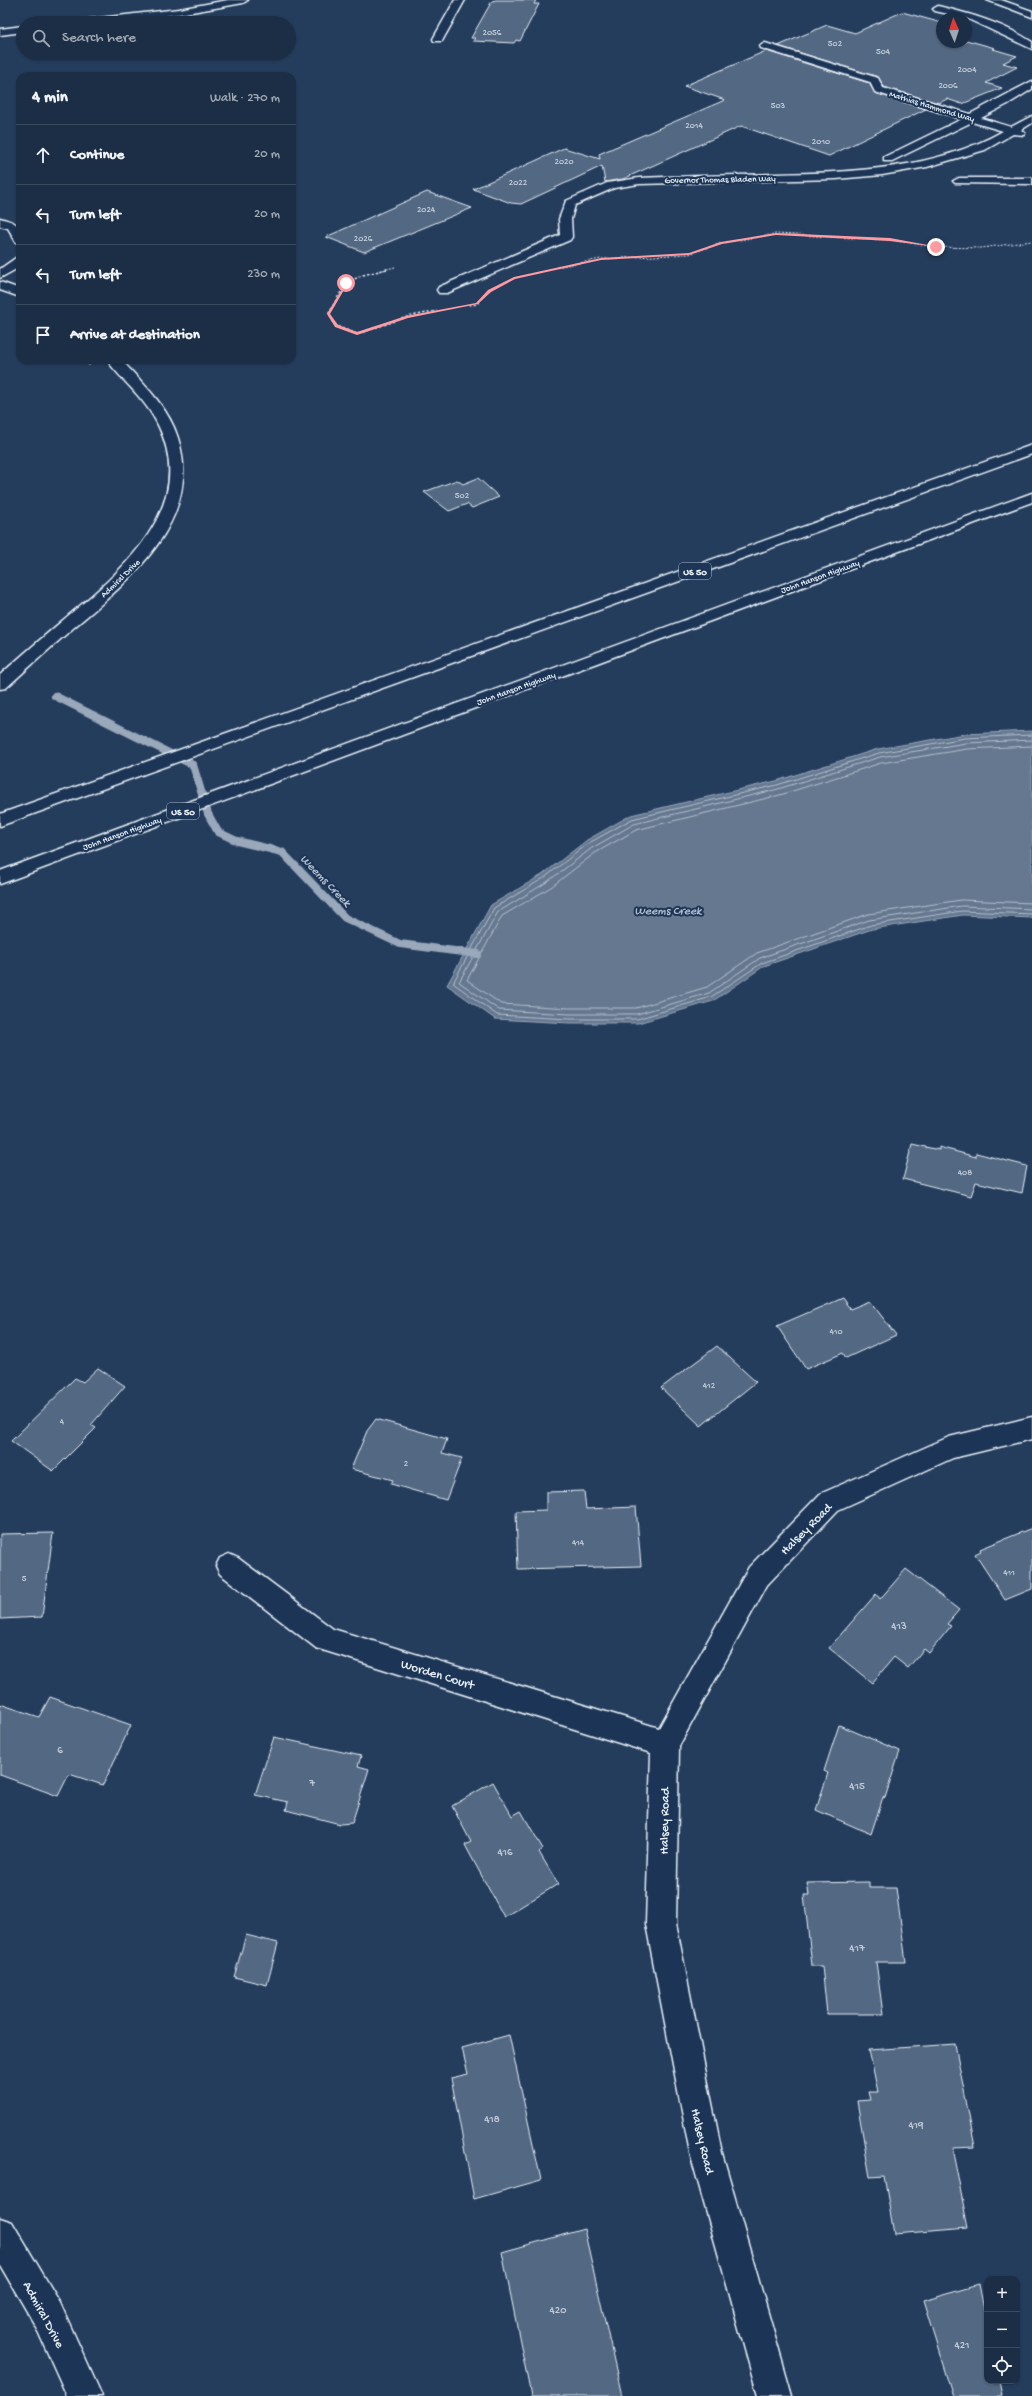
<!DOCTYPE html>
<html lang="en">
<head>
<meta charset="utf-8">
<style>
	:root { --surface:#1c2e46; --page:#293a51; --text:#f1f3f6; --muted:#a0a8b3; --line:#3a4a5f }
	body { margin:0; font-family:"Gochi Hand",sans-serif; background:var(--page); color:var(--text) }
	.controls { position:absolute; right:12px; bottom:12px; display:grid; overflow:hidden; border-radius:8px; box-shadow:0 1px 3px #0004 }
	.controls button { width:36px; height:36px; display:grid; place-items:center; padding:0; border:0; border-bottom:1px solid var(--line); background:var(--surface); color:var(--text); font:20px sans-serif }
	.compass { position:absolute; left:936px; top:12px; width:36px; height:36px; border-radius:50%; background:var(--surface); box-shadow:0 1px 3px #0004; rotate:357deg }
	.stop { position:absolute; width:12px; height:12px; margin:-9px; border:3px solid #ff9aa2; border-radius:50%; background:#fff }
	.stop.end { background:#ff9aa2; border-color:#fff; box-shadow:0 1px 4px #0008 }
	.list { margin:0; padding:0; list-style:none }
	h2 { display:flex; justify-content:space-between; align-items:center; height:52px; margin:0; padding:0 16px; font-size:17px }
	h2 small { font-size:13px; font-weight:400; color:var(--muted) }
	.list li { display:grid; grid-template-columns:26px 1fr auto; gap:12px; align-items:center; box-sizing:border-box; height:60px; padding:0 16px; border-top:1px solid var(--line) }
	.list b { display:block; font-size:15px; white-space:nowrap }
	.list em { font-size:13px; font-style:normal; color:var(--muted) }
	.icon { flex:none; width:22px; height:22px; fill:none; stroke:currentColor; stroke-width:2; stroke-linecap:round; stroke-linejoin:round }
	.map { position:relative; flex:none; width:1032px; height:2396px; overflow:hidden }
	.search { position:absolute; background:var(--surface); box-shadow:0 1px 3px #0004; left:16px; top:16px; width:280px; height:44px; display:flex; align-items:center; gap:10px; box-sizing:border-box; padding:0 14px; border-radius:22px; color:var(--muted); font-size:15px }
	.panel { position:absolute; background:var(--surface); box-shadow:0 1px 3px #0004; left:16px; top:72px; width:280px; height:292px; border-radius:12px }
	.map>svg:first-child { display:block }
</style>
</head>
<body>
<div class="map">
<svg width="1032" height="2396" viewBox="0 0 1032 2396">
	<rect width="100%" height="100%" fill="#253d5d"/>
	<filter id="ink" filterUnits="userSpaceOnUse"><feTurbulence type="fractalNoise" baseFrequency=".025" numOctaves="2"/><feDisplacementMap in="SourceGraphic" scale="8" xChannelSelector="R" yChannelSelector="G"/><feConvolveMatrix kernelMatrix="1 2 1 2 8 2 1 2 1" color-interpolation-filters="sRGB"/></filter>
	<g filter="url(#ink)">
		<path fill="#657890" stroke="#99a8ba" d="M1032 731V918L963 915 872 929 764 966 713 1001 638 1023H569L495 1019 447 985 491 905 542 875 587 840 631 815 776 781 878 749 965 734Z"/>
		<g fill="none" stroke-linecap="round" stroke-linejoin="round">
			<path stroke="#b4c1ce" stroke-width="1" d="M1032 735 965 738 879 753 777 785 632 819 589 843 544 878 494 908 453 983 497 1015 569 1019H637L711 997 762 963 871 925 962 911 1032 914
				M1032 740 966 743 880 757 778 789 634 824 592 848 547 882 498 912 459 982 499 1010 569 1014H637L709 993 760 958 869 920 962 906 1032 909
				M1032 746 967 749 881 763 780 795 636 830 595 853 551 887 502 916 467 980 501 1004 569 1008H636L707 987 757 953 868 914 961 900 1032 903"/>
			<path stroke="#99a8ba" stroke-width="8" d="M55 696 193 765 208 814 218 832 237 841 282 852 345 918 400 944 478 954"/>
		</g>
		<path fill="#536782" stroke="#e8f1f8" d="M496 0H536L534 4H539L520 41 516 40 514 43 473 41 475 38H471L492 1Z
			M902 12 942 23V42H966V40L995 48 993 49 1017 56 1003 63 1017 67 986 83 1002 88 962 104 947 99 939 103 884 87 878 77 778 46 827 25 855 33Z
			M766 51 869 83 875 93 926 109 829 156 741 126 623 179 605 182 602 166 521 204 511 203 473 189 564 148 600 159 599 154 725 100 684 86Z
			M427 192 472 208 364 252 326 237Z
			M478 478 499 497 472 508 467 504 449 511 424 492 457 480 463 484Z
			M912 1144 939 1150V1147L976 1157V1153L1027 1166 1022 1193 976 1182 971 1196 903 1179Z
			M842 1298 850 1309 870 1301 896 1335 846 1358 843 1353 806 1369 777 1326Z
			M717 1346 756 1382 701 1426 661 1388Z
			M98 1368 125 1386 91 1425 96 1428 53 1471 11 1441 75 1378 83 1382Z
			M376 1419 447 1439 442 1453 462 1458 446 1500 391 1484 393 1480 351 1469 367 1431Z
			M584 1491 586 1509 636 1507 641 1566 518 1569 516 1511 546 1510V1492Z
			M1032 1528V1589L1005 1600 975 1554 981 1551 980 1549Z
			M53 1533 42 1617 0 1619V1534Z
			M906 1569 959 1610 947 1624 951 1626 929 1653 924 1649 908 1668 894 1657 872 1683 829 1648 876 1594 880 1599Z
			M50 1697 131 1725 103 1785 69 1774 58 1796 0 1775V1704L39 1717Z
			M839 1725 900 1751 885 1798 883 1797 871 1834 816 1810 828 1773 824 1771Z
			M274 1737 361 1756 358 1766 369 1769 352 1823 340 1824 286 1810 288 1802 255 1795Z
			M493 1782 512 1816 521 1811 543 1849 539 1852 558 1884 504 1917 465 1845 471 1842 452 1806Z
			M869 1882V1888H896L906 1962H876L883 2014H827L822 1966H812L804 1895H809L807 1883Z
			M246 1935 278 1943 267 1985 234 1977Z
			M509 2035 541 2180 474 2199 451 2078 468 2074 462 2048Z
			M955 2044 975 2147 952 2148 968 2228 894 2234 884 2176 870 2177 857 2101 870 2100 868 2092H878L869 2050Z
			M584 2229 622 2396H531L502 2252Z
			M979 2284 987 2325V2381H998L1001 2396H953L923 2300Z"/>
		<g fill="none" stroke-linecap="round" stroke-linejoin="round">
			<defs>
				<path id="minor" d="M228 0H248L243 3C188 13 133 23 77 23L82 20 179 9Z
					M455 0H465L442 41H434L433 39Z
					M987 0H1001L1032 11V17Z
					M938 6C971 14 1003 23 1032 42V49L966 18 935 11 933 9Z
					M23 26V32L0 35V29Z
					M765 43 878 78 883 88 970 114 1032 81V89L1008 104 981 118 1011 127 1032 116V123L1021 130 1025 133 1024 135 1013 134 985 150 927 167 882 175 836 179 639 184 614 188 575 205 571 219 572 237 570 240 447 293H439L437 290 439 287 560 235 559 219 566 201 607 183 639 178C685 176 730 175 776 174 853 172 934 170 1003 131L972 122 892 161H884V157L962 119 875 92 870 82 761 48 760 46Z
					M959 178H1032V184L955 183 953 181Z
					M0 218C18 223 20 224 20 243L16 242 8 228 0 226Z
					M20 255V267L0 278V269Z
					M0 282 20 289V297L0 290Z
					M107 360H121C143 383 169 408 178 438 204 521 128 582 72 629 50 648 28 668 6 688L0 689V675C20 657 41 639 62 621 118 574 198 510 159 427 147 400 124 383 107 360Z
					M1032 1417V1439L953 1458 838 1510 767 1585 679 1746 676 1924 722 2153 792 2396H758L690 2153 646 1924 651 1753 316 1648 220 1574 216 1566 220 1558 229 1554 238 1558 333 1629 659 1728 749 1567 820 1494 949 1437Z
					M0 2218 12 2222 60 2303 102 2396H67L36 2327 0 2265Z"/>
				<path id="highway" d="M1032 445V454L0 826V814Z
					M1032 493V502L0 884V871Z"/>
			</defs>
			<use href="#minor" stroke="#e8f1f8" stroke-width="3"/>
			<use href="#highway" stroke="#e8f1f8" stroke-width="3"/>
			<path stroke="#e8f1f8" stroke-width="1" stroke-dasharray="2 1.5" stroke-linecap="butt" d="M557 267 601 259 689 254 721 243 776 234 890 240 936 247 982 248 1032 241
				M383 270 395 267"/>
			<path stroke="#e8f1f8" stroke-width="1.5" stroke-dasharray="2.5 2" stroke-linecap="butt" d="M387 269 363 275 346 283 329 313 336 326 357 334 407 317 437 311
				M469 305 477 304 481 300
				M85 360 90 366"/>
			<use href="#minor" fill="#1d3557" fill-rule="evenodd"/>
			<use href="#highway" fill="#1d3557" fill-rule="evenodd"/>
		</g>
	</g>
	<path fill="#ff9aa2" d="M776 233 890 238 938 247 890 241 776 235 722 244 689 255 601 260 515 279 491 292 478 304 408 318 357 335 335 327 327 314 346 282 348 283 330 314 338 325 357 332 406 316 476 303 488 290 514 277 601 258 689 253 721 242Z"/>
	<g text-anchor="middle" stroke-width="4" stroke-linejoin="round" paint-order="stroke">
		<g font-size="9" fill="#c3ceda">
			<text x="492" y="35">2056</text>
			<text x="835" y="46">502</text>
			<text x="883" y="54">504</text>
			<text x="967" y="72">2004</text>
			<text x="948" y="88">2006</text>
			<text x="778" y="108">503</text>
			<text x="694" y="128">2014</text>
			<text x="821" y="144">2010</text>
			<text x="564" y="164">2020</text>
			<text x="518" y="185">2022</text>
			<text x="426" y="212">2024</text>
			<text x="363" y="241">2026</text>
			<text x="462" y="498">502</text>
			<text x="965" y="1175">408</text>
			<text x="836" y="1334">410</text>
			<text x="709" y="1388">412</text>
			<text x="62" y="1424">4</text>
			<text x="406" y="1466">2</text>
			<text x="578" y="1545">414</text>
			<text x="1009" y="1575">411</text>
			<text x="24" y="1581">5</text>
		</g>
		<g font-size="9" fill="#e8f1f8" stroke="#1d3557">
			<text transform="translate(932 106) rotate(17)" y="3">Mathias Hammond Way</text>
			<text transform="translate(720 179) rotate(-1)" y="3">Governor Thomas Bladen Way</text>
			<text transform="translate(820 576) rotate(-20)" y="3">John Hanson Highway</text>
			<text transform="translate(120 578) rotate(-44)" y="3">Admiral Drive</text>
			<text transform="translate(516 688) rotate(-20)" y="3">John Hanson Highway</text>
			<text transform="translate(122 833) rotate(-20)" y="3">John Hanson Highway</text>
		</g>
		<g fill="#1d3557" stroke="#abb9c8" stroke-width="1">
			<rect x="679" y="563" width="32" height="16" rx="3"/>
			<rect x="167" y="803" width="32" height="16" rx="3"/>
		</g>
		<g font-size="10" font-weight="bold" fill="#e8f1f8">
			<text x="695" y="575">US 50</text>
			<text x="183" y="815">US 50</text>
		</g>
		<g font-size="11" fill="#c3ceda">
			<text x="899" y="1629">413</text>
			<text x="60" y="1753">6</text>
			<text x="312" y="1786">7</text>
			<text x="857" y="1789">415</text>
			<text x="505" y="1855">416</text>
			<text x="857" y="1951">417</text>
			<text x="492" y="2122">418</text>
			<text x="916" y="2128">419</text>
			<text x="558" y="2313">420</text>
			<text x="962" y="2348">421</text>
		</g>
		<g font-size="12" font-style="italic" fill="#b4c1ce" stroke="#1d3557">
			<text transform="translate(326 880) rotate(46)" y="4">Weems Creek</text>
			<text x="668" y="914">Weems Creek</text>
		</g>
		<g font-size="13" fill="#e8f1f8" stroke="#1d3557">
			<text transform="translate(805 1528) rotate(-45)" y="5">Halsey Road</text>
			<text transform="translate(438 1673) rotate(17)" y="5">Worden Court</text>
			<text transform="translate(663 1821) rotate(-89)" y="5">Halsey Road</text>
			<text transform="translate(704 2141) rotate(77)" y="5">Halsey Road</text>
			<text transform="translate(45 2314) rotate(62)" y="5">Admiral Drive</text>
		</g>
	</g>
</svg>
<div class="controls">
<button>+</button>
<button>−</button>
<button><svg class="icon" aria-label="locate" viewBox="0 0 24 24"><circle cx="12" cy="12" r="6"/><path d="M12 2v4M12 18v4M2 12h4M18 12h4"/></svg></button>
</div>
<svg class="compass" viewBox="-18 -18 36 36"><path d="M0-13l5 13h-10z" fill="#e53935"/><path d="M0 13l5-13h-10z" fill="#a0a8b3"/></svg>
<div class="stop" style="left:346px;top:283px"></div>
<div class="stop end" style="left:936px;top:247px"></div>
<div class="search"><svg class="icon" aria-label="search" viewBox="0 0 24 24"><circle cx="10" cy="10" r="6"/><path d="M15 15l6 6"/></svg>Search here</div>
<section class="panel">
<h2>4 min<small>Walk · 270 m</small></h2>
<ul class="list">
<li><svg class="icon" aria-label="ahead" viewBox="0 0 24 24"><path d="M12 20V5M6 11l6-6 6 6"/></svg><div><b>Continue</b></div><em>20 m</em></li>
<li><svg class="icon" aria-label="left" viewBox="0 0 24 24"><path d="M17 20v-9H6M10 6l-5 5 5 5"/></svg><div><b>Turn left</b></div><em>20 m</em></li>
<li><svg class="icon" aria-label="left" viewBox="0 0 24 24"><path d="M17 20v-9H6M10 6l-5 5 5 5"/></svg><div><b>Turn left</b></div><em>230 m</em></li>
<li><svg class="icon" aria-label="arrive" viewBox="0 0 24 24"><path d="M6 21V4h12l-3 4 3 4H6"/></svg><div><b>Arrive at destination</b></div></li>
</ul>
</section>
</div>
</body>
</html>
